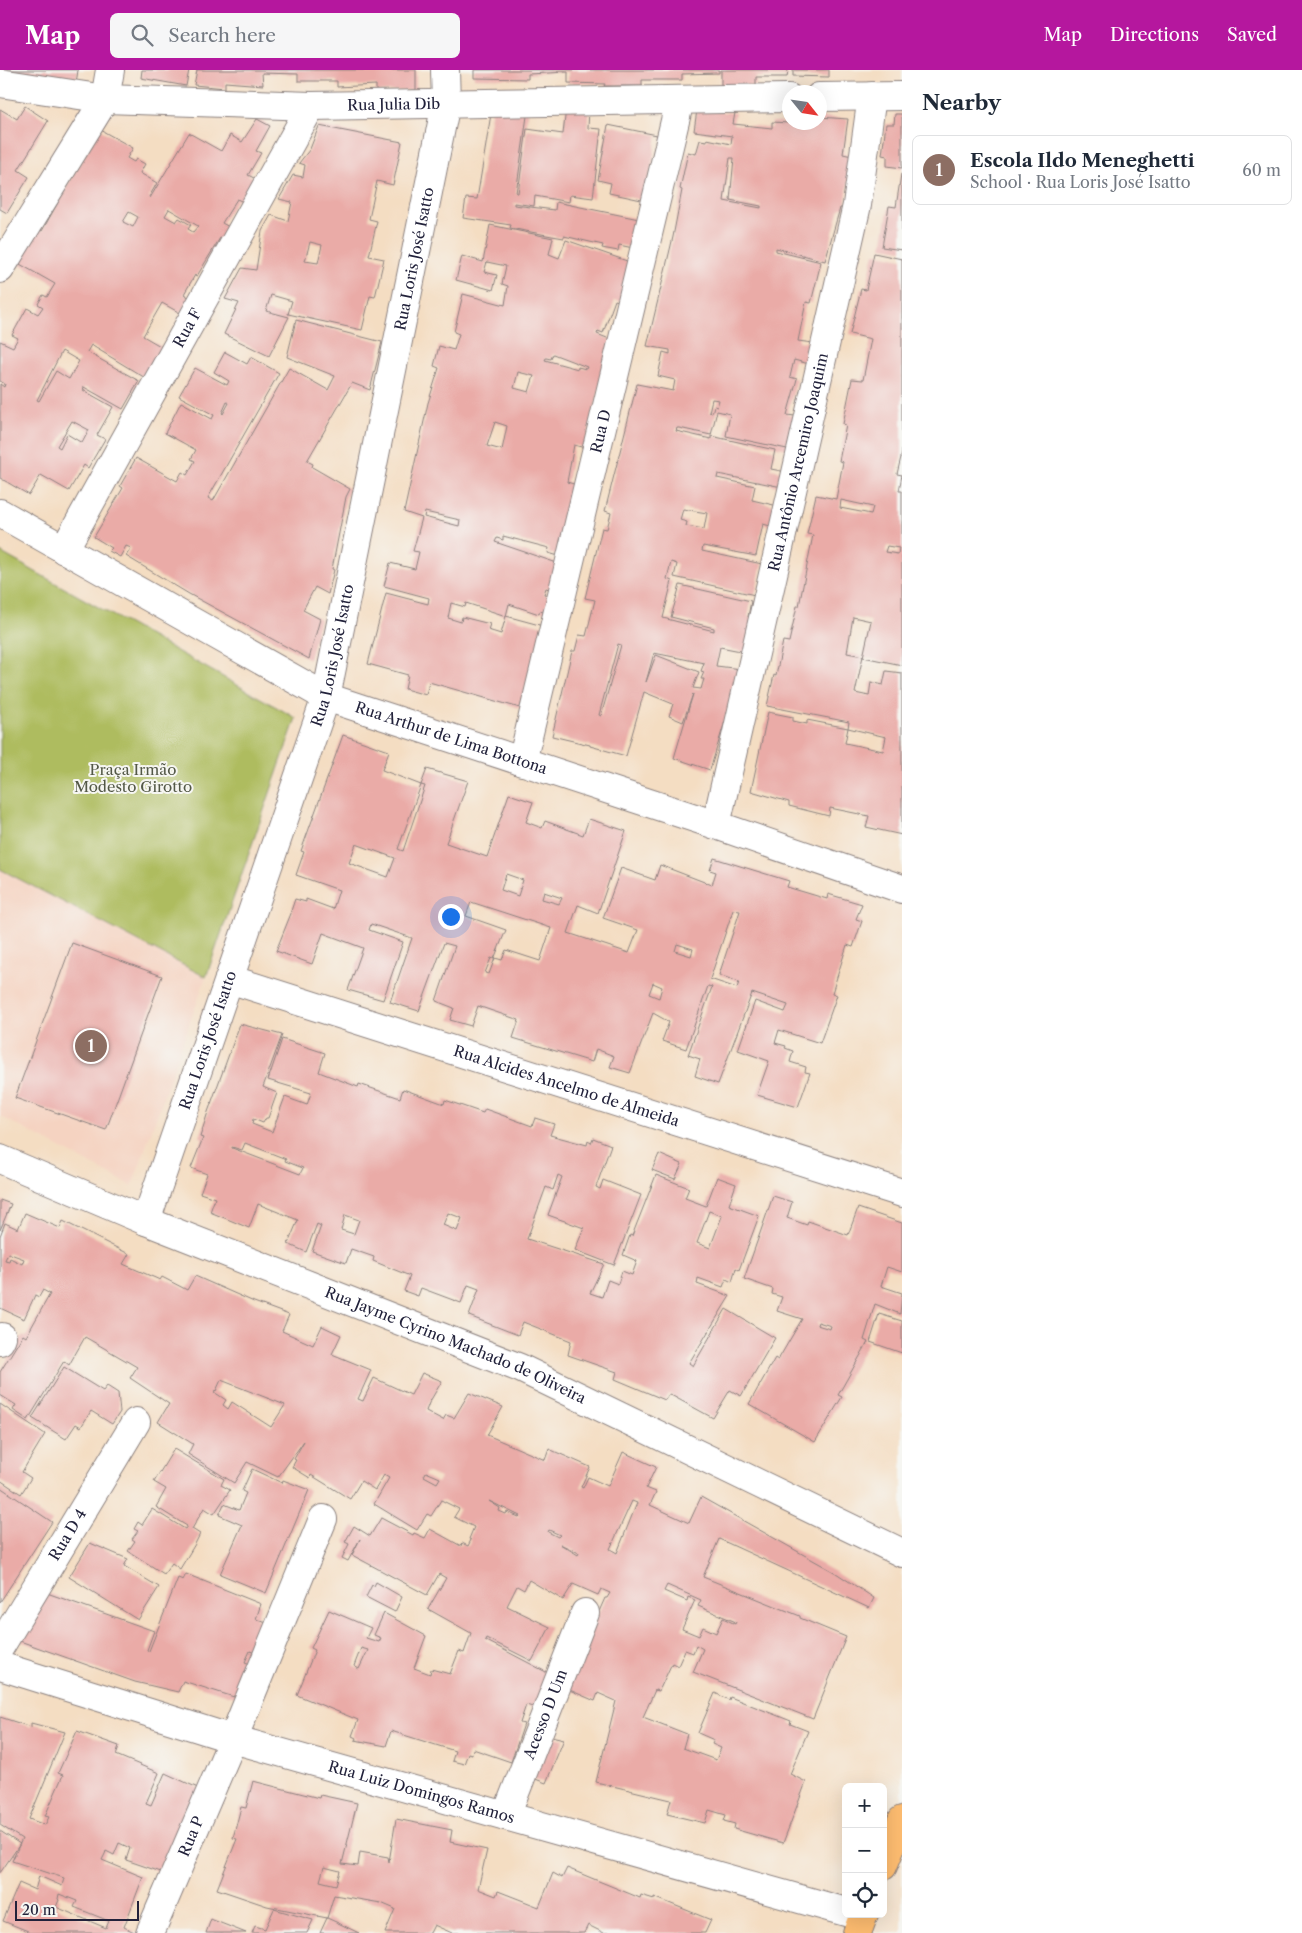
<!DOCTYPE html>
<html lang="en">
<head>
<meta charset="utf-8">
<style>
	:root { --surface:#fff; --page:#f6f6f7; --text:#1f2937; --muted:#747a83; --line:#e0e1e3; --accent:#b5179e }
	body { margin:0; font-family:"Libre Caslon Text",serif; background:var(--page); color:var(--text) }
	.controls { position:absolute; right:15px; bottom:15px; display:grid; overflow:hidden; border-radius:8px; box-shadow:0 5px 20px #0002 }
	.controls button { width:45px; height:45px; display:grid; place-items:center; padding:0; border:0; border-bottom:1px solid var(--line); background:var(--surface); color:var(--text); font:25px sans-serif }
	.compass { position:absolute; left:782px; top:15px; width:45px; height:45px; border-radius:50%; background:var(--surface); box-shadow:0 5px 20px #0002; rotate:120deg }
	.scale { position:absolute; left:15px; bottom:12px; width:124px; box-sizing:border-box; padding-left:5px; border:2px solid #22223b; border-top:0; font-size:14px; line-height:18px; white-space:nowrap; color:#22223b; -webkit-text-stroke:4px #f6f6f2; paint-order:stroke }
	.you { position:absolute; left:450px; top:846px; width:18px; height:18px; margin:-12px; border:4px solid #fff; border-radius:50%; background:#1a73e8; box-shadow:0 0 0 8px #1a73e833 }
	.badge { display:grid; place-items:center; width:32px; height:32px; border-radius:50%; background:var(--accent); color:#fff; font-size:16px; font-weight:700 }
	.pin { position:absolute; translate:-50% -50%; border:2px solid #fff; box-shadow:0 1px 5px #0006 }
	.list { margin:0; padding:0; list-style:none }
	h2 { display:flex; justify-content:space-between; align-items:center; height:65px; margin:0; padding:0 20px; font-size:21px }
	h2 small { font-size:16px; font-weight:400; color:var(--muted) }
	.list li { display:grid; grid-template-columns:32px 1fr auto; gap:15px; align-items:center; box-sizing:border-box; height:70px; margin:0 10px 10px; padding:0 10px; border:1px solid var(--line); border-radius:8px }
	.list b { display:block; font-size:19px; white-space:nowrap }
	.list p { margin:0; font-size:16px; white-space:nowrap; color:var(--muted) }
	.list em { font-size:16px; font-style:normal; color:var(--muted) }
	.icon { flex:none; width:28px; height:28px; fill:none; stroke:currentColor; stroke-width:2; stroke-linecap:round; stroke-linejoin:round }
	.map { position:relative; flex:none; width:902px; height:1863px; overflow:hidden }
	header { display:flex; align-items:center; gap:30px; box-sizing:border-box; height:70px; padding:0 25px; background:var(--accent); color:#fff }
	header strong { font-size:24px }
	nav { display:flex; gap:28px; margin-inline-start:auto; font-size:18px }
	.search { width:350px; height:45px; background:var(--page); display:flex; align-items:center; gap:12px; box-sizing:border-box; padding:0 18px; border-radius:8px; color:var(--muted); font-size:19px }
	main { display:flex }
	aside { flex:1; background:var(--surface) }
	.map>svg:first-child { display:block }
</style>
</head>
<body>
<header>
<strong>Map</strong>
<div class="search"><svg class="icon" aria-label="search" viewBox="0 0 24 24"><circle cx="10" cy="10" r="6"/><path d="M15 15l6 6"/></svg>Search here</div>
<nav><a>Map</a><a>Directions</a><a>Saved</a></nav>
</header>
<main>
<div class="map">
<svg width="902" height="1863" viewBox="0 0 902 1863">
	<rect width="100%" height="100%" fill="#f6f6f2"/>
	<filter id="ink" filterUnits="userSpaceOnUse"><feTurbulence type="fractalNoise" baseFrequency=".02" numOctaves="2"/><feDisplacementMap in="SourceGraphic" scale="10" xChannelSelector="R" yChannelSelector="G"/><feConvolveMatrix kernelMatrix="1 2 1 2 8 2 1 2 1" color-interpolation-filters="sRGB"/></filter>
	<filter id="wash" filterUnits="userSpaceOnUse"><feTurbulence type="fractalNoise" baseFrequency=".0096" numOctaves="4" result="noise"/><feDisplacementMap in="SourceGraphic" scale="20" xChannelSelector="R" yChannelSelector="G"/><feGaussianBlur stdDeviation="1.12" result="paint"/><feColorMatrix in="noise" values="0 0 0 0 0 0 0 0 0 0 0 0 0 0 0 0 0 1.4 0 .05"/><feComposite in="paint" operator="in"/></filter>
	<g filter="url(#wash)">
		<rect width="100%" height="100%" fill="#f4ddc2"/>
		<path fill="#f5d3c1" d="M0 799 206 907 132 1116 0 1046Z"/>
		<path fill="#aebc5e" stroke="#686f4c" d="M0 482 296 648 206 907 0 799Z"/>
		<g id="blocks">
			<path fill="#eaaba7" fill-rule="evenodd" d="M0 0H78L76 14 28 3 27 8Z
				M142 0H189L186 16 141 8Z
				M197 0H416V20L376 22V15L337 17V11H298V4L262 3 263 15 225 12V18L194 15Z
				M474 0H719V3L682 4V10H642V16H604L605 14 568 13V2L528 4V9L474 8Z
				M721 0H788L787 7H756V16L721 15Z
				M793 0H829V7L793 6Z
				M25 36 48 51 18 100 29 107 7 143 0 139V39L17 49Z
				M492 38 528 39 516 123H518L527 59 563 64 566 38 589 40 588 58 601 59 593 128 570 125 569 132 535 126 534 136 514 133V135L555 140 556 132 639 149 633 178 619 175 618 181 602 178 603 175 564 166V168L552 166 510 158 511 155 463 148 466 128 477 129Z
				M697 40 735 43 733 54 772 58V52L789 53 819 52V47L848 49 843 84 852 86 845 138H840L825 191 776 178V181L821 192 811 233 806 232 798 271 813 273 809 294 794 290 790 307 797 309 787 345 795 346 787 379 726 366 730 344 717 341 711 365 679 358H677L676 361 711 369V366L775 380 771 399 786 402 782 417 718 404 717 408 755 416 752 430 778 436 774 457 763 454 756 486 703 476 702 481 762 494 755 525 674 507 677 494 671 492 667 509 672 511 663 548 714 561V558L671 547 680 515 751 531 748 547 756 548 746 582 720 577 716 596 741 599 710 700 674 688 693 624 683 652 669 646 673 634 644 622 626 686 590 676V675L552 666 572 581H575L579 565 586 566 595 530 585 528 602 458 607 459 611 443 605 441 637 314 673 321 675 310 658 306 663 282 670 284V280L647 276 673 167 682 120 680 119 688 82 696 84 700 70 707 71V69L731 74 732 66 694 61ZM730 88H734L730 130 761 136V138L724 131ZM712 329 719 330 717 337 714 336 712 343 709 342ZM683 439 707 443 704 459 686 456 687 452 680 450ZM618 574 621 575 601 646 599 645ZM654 583 704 593 701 601 704 602 701 609H704L701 619 693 618 699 602 656 585 646 612Z
				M895 44H902V98L887 96V86L882 85 886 54H894Z
				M257 49 270 56 256 81 261 83 248 105 256 109 243 132 237 129 222 153 229 157 222 169 220 168 197 206 195 205 184 224 190 228 180 243 162 233 143 266 162 277 147 309 91 275 87 282 139 311 123 339 84 317 83 320 113 337 97 365 105 369 88 398 84 395 69 421 41 405 29 425 0 408V314L4 317 5 314 0 311V271L13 277 18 268 12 265 27 238 38 244 43 237 38 234 43 225 47 227 55 214 18 193 39 159 42 161 99 59 133 78 127 88 134 92 136 89 145 94 140 103 157 113 149 127 150 128 189 63 221 81 230 65 242 72ZM169 139 198 156 193 162 188 159 191 155 179 148 176 152 165 146ZM129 142 138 147 133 157 123 152ZM62 281 79 291 69 309 56 301 39 331 37 330ZM72 351 89 360 82 373 67 364 60 378 57 376Z
				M608 55 657 65 646 131 609 123 611 113 598 110Z
				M319 56 402 72 393 115 377 111 369 149 377 151 369 186 384 189 375 227 370 226 362 260 288 244 292 231 271 225 266 241 289 247 269 286 224 264 239 233 225 229 242 198 256 200 262 161 271 145 288 151 292 132 279 129 293 105 303 107 305 95 299 93 310 79ZM310 172 322 175 318 193 305 191Z
				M901 104H902V180L882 177 889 136 896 137Z
				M490 155 553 168 549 184 559 188 566 170 630 192 622 232 615 230 603 263 598 261 597 264 612 270 585 378 574 375 567 412 577 415 559 486 548 483 549 478 503 466V470L497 468 495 472 560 494 552 520 546 518 544 524 553 527 547 543 540 541 539 544 509 534 506 546 543 556 520 638 429 612 426 625 405 619 408 605 368 594 386 523 428 534 429 528 384 516 390 493 415 499 419 482 413 481 422 448 404 442 428 333 439 298 434 296 439 276 454 280 459 264 454 262 463 224 505 235 508 216 502 214 506 196 487 192 484 202 497 205 493 220 456 210 462 186 483 192ZM553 284 587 297 586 299 578 297V299L545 290 546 288 551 289ZM518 302 534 306 529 322 514 318ZM495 352 507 356 502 380 487 376ZM425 442 460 450 459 456 424 447ZM451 533 465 537 466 533 506 546 501 564 488 560 490 554 462 547 461 552 448 548Z
				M874 183 902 189V383L897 404 902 405 899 421H902V595L863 587 871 551 853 547 847 583 863 586 855 623 869 626 871 612 883 615 886 601 902 603V765L866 757 869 746 830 738 829 746 789 736V732L751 721 768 642 793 647V651L807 654V650L848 658 845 673 883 681 886 667 848 658 849 652 767 636 774 605 776 606 783 571 789 572 797 536H799L813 465 807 464 816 425 836 429 843 392 839 391 846 355 843 354 852 309 863 310 871 269 850 264 861 219 866 220ZM841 430 873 437 871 444 840 438ZM887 476 899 478 898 484 885 482Z
				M296 250 382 272 370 320 352 313 307 391 313 394 312 397 350 419 346 427 332 499 334 500 328 524 315 517 303 540 320 549 309 589 189 524 126 486 131 478 126 476 120 487 109 481 112 478 94 467 123 418 120 416 136 388 177 411 182 402 187 405 195 391 191 389 196 380 165 363 181 332 212 349 214 345 179 326 195 298 227 315 229 311 214 302 225 282 247 294 251 287 279 303 208 428 213 431 289 298 328 320 335 306 287 287ZM227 332 229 333 223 344 222 343Z
				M343 665 389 681 382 700 421 715 398 779 403 781 425 716 421 715 427 699 468 711 446 773 487 787 509 724 533 732 526 752 542 758 545 751 583 765 589 749 626 761 598 843 578 835 568 863 629 883 638 860 603 848 621 798 655 810 660 795 712 815 716 802 710 800 714 788 789 811 787 817 827 829 828 824 862 834 856 849 862 851 853 877 847 875 832 923 837 925 820 973 779 960 775 973 786 976 785 978 793 981 790 992 806 997 805 1002 810 1003 798 1037 757 1025 769 991 738 980 755 931 785 942 788 935 752 923 718 1014 695 1006 700 989 688 985 712 917 708 916 686 979 662 971 669 952 653 943 630 1003 610 997 614 986 596 979 592 992 513 968 519 950 478 936 471 956 450 950 454 938 436 931 455 876 444 873 419 941 390 932 412 868 371 854 369 860 403 872 383 930 348 920 363 878 323 863 312 894 276 881 292 841H291L295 829 306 832V829L333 839 339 820 296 805 304 782 301 781ZM356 774 395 788 388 807 349 793ZM506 804 523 810 518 826 501 820ZM544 822 562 828 559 834 542 829ZM471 832 551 858 540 891 506 880 502 890 495 888 489 904 485 903 491 888 494 889 506 860 466 846ZM733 840 740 841 719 905 739 912 737 918 710 909ZM677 874 693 879 691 886 675 881ZM653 913 662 917 659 928 649 924Z
				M72 873 162 906 106 1060 15 1028Z
				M240 954 282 965 263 1017 277 1023 268 1048H266L263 1053 253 1049 252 1054 272 1062 285 1027 307 1035 311 1023 268 1010 282 969 325 983 319 1002 358 1017 359 1014 400 1028 403 1019 444 1034 445 1030 483 1043 485 1039 532 1056 535 1048 554 1054 550 1065 587 1075 588 1071 591 1073 593 1068 611 1075 596 1117 600 1119 603 1110 641 1125 614 1195 575 1180 584 1158 548 1145 562 1107 558 1105 553 1120 546 1117 527 1169 604 1194 590 1223 602 1227 608 1210 618 1214 622 1201 632 1205 637 1191 623 1185 630 1165 632 1166 656 1105 689 1118 685 1128 706 1136 717 1107 736 1114 729 1135 759 1146 739 1200 736 1198 732 1212 726 1209 723 1217 698 1208 697 1214 730 1226 689 1293 693 1296 726 1239 775 1268 741 1326 730 1320 713 1348 669 1324 665 1330 615 1309 617 1302 568 1285 571 1271 523 1252 518 1265 469 1246 479 1219 468 1215 461 1233 421 1218 418 1226 404 1221 410 1206 373 1191 374 1187 351 1179 346 1193 312 1181 321 1156 317 1154 306 1182 288 1174 298 1150 258 1134 249 1158 210 1142 215 1128 200 1123 207 1104 191 1098 203 1068 200 1067 208 1042ZM245 1073 286 1089 285 1091 303 1098 300 1104 232 1078V1077L242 1080ZM709 1141 722 1146 710 1178 697 1173ZM448 1143 462 1148 457 1161 443 1155ZM345 1145 359 1150 354 1164 341 1160Z
				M659 1084 682 1094 675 1109 652 1100Z
				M773 1126 792 1132 787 1148 807 1155 808 1151 848 1165 858 1138 902 1153V1202L887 1197 881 1216 902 1223 900 1244 875 1234 864 1270 868 1272 838 1325 842 1327 815 1372 749 1334 775 1288 778 1290 802 1249 777 1241 782 1227 772 1224 773 1219 744 1209ZM818 1252 831 1256 830 1259 817 1255Z
				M0 1130 11 1134 0 1160Z
				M25 1143 60 1158 63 1151 129 1184 123 1194 160 1210 162 1207 187 1220 195 1206 254 1232 289 1245 282 1261 313 1275 322 1256 341 1265 332 1284 371 1300 358 1329 363 1331 374 1308 411 1325 422 1303 442 1311 429 1333 426 1341 443 1350 446 1345 454 1348 469 1323 503 1337 487 1365 545 1390 549 1379 590 1397 581 1417 583 1418 588 1407 608 1416 623 1382 656 1397 646 1418 656 1422 650 1435 689 1453 701 1427 836 1503 874 1528 869 1538 719 1469 703 1507 800 1546V1548L846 1567 813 1649 693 1602 703 1579 696 1575 693 1583 685 1580 678 1596 672 1593 659 1621 655 1620 643 1647 687 1664 683 1678 716 1690 721 1678 712 1674 714 1670 698 1663 715 1623 729 1630 730 1627 791 1651 790 1654 808 1661 790 1704 806 1712 783 1773 734 1759 735 1754 724 1751 726 1745 709 1740 705 1753 667 1744 671 1730 596 1712 616 1631 598 1623 595 1631 565 1618 605 1528H607L610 1523 601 1519 598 1525 573 1514 563 1530 529 1510 524 1520 517 1516 507 1536 550 1557 532 1591 486 1568 485 1570 548 1603 536 1638 526 1635 520 1653 524 1654 511 1692 473 1679 472 1684 468 1683 464 1694 452 1691 455 1681 391 1661 386 1676 355 1670 356 1668 352 1666 358 1650 297 1625 315 1580 311 1578 329 1540 371 1558 366 1568 379 1572 381 1568 374 1565 384 1543 426 1566 414 1598 430 1604 431 1599 450 1604 459 1581 464 1583 471 1563 428 1539 446 1508 439 1504 427 1525 352 1485 360 1469 348 1491 342 1488 349 1474 345 1472 354 1456 370 1466 381 1448 413 1465 414 1463 425 1468 430 1459 461 1476 462 1473 468 1476 471 1470 469 1469 474 1457 454 1447 459 1439 441 1430 431 1446 427 1444 417 1460 374 1434 389 1408 384 1405 375 1420 361 1411 350 1429 311 1405 310 1408 292 1397 296 1390 294 1389 304 1371 278 1407 247 1392 234 1413 188 1384 193 1374 158 1352 169 1334 130 1308 137 1297 85 1267 69 1295 64 1291 28 1350 13 1340 16 1335 0 1325V1302L23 1265 26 1267 50 1224 43 1220 39 1227 35 1225 24 1249 0 1238V1166L5 1153 18 1159ZM8 1183 24 1189 22 1194 10 1188 9 1191 5 1190ZM221 1310 285 1335 271 1357 232 1332 228 1339 223 1335 226 1330 214 1322 215 1320 216 1321ZM426 1402 440 1408 437 1413 424 1406ZM489 1431 520 1446 519 1447 507 1442 506 1444 499 1441 500 1438ZM632 1431 637 1433 617 1483 610 1479ZM549 1460 560 1465 558 1467 548 1462ZM560 1474 579 1483 578 1485ZM667 1515 701 1530 698 1536 736 1552 735 1554 723 1548 716 1563 703 1557 699 1566 682 1559 695 1530 688 1527 687 1531 664 1521ZM361 1578 368 1580 359 1599 354 1596Z
				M879 1244 902 1251V1283L870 1272Z
				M64 1297 103 1321 107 1316 118 1323 120 1342 112 1354 91 1341 81 1357 76 1354 66 1369 32 1348Z
				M0 1334 45 1364 22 1402 31 1408 21 1424 0 1410Z
				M174 1379 224 1409 221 1415 230 1420 214 1444 204 1438 192 1459 200 1464 195 1474 180 1499 172 1493 164 1504 128 1481 135 1471 132 1469 138 1461 134 1459 138 1452 142 1455 152 1439 185 1459 187 1456 156 1437 166 1419 154 1412Z
				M252 1399 282 1413 283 1410 309 1420 266 1523 220 1504 242 1455 219 1445 224 1434 239 1440 246 1423 242 1421Z
				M0 1417 52 1452 0 1532Z
				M90 1473 128 1489 124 1496 159 1517 138 1550 69 1507Z
				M186 1504 261 1534 256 1549 269 1554 258 1584 250 1581 245 1592 250 1594 237 1625H234V1627L183 1611 178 1622 135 1612 17 1570 47 1523 154 1561 147 1580 149 1581 178 1508 183 1510Z
				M376 1512 402 1527 395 1542 366 1527 372 1515 374 1516Z
				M0 1647 31 1657V1653L65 1662 29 1749 45 1755 49 1747 45 1746 63 1705 58 1703 77 1661 119 1676 116 1685 159 1703 146 1733 151 1735 165 1703 200 1719 161 1802 126 1790 130 1778 119 1773 114 1785 106 1781 105 1784 102 1790 143 1807 124 1857 136 1863H27L28 1861 3 1851 19 1813 35 1820 39 1806 62 1816 64 1808 12 1791 22 1769 0 1755ZM59 1824 77 1831 74 1837 109 1851 106 1858 56 1837 59 1830 58 1829Z
				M547 1665 564 1669 546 1713 530 1707Z
				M253 1711 319 1728 320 1725 357 1733 342 1794 358 1796 360 1782 388 1787 389 1792 396 1749 452 1760 450 1772 487 1780 478 1819 496 1826 498 1821 539 1837 553 1803 562 1808 567 1798 640 1828 641 1825 654 1829V1827L711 1850 705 1863H604L588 1855 584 1863H452L434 1855 430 1863H385L395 1839 381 1833 334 1825 327 1848 267 1836 217 1819 237 1769 233 1768 241 1737 246 1738ZM324 1797 340 1801 336 1815 320 1811Z
				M0 1761 20 1774 0 1803Z
				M274 1839 313 1850 307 1863H252L255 1856 265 1859Z
				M327 1848 336 1852 359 1863H320Z
				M211 1849 213 1850 246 1863H206Z"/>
		</g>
	</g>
	<g filter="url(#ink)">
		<use href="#blocks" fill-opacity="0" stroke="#8b807e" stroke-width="1"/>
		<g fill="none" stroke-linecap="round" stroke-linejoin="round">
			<defs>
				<g id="minor">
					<path id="s1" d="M0 13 105 29 311 36 789 28"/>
					<path d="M819 27 902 26"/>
					<path d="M0 199 105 29 110 0"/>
					<path id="s2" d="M0 443 326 627 716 755 902 819"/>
					<path id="s3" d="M64 480 311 36"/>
					<path id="s4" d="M522 692 680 30"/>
					<path id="s5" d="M716 755 857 135 872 26"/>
					<path id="s6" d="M229 909 902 1123"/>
					<path id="s7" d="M0 1089 146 1151 520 1298 902 1483"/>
					<path id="s8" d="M146 1151 326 627 446 33 445 0"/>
					<path d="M0 1271 2 1267"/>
					<path id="s9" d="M0 1577 136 1352"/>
					<path id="s10" d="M0 1596 233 1669 846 1842"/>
					<path id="s11" d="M506 1746 585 1543"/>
					<path id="s12" d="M150 1863 233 1669 323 1449"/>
				</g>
				<path id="major" d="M883 1796 902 1750
					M857 1863 864 1844"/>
			</defs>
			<use href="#minor" stroke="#8b807e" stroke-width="30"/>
			<use href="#major" stroke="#8b807e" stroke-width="30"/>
			<use href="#minor" stroke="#fff" stroke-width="28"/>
			<use href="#major" stroke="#fdbc70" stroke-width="28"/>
		</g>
	</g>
	<g text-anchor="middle" stroke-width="4" stroke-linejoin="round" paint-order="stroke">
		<g font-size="15" fill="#22223b" stroke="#f6f6f2">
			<text dy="5" stroke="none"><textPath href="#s1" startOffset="395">Rua Julia Dib</textPath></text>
			<text dy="5" stroke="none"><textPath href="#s8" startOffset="1001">Rua Loris José Isatto</textPath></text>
			<text dy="5" stroke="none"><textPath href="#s3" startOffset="254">Rua F</textPath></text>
			<text dy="5" stroke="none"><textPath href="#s4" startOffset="340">Rua D</textPath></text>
			<text dy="5" stroke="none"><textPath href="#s5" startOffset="372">Rua Antônio Arcemiro Joaquim</textPath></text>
			<text dy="5" stroke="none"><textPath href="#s8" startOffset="596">Rua Loris José Isatto</textPath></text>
			<text dy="5" stroke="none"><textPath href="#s2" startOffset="506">Rua Arthur de Lima Bottona</textPath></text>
			<text dy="5" stroke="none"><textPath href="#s8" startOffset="191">Rua Loris José Isatto</textPath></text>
			<text dy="5" stroke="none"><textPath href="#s6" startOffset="354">Rua Alcides Ancelmo de Almeida</textPath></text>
			<text dy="5" stroke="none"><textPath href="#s7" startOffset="492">Rua Jayme Cyrino Machado de Oliveira</textPath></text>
			<text dy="5" stroke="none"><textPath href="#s9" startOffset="131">Rua D 4</textPath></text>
			<text dy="5" stroke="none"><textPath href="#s11" startOffset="109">Acesso D Um</textPath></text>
			<text dy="5" stroke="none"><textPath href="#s10" startOffset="440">Rua Luiz Domingos Ramos</textPath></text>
			<text dy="5" stroke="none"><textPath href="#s12" startOffset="105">Rua P</textPath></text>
		</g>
		<g font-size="15" fill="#535847" stroke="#f6f6f2">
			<text x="133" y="705">Praça Irmão<tspan x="133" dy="17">Modesto Girotto</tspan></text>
		</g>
	</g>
</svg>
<div class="controls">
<button>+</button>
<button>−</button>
<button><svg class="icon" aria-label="locate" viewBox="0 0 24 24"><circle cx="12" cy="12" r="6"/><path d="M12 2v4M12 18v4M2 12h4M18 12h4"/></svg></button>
</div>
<svg class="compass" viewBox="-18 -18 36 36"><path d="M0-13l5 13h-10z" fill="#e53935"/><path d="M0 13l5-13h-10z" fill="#747a83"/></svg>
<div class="scale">20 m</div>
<div class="you"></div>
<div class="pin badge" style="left:91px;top:976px;background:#8d6e63">1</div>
</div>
<aside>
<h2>Nearby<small></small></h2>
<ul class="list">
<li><span class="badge" style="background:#8d6e63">1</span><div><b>Escola Ildo Meneghetti</b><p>School · Rua Loris José Isatto</p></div><em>60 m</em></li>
</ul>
</aside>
</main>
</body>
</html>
